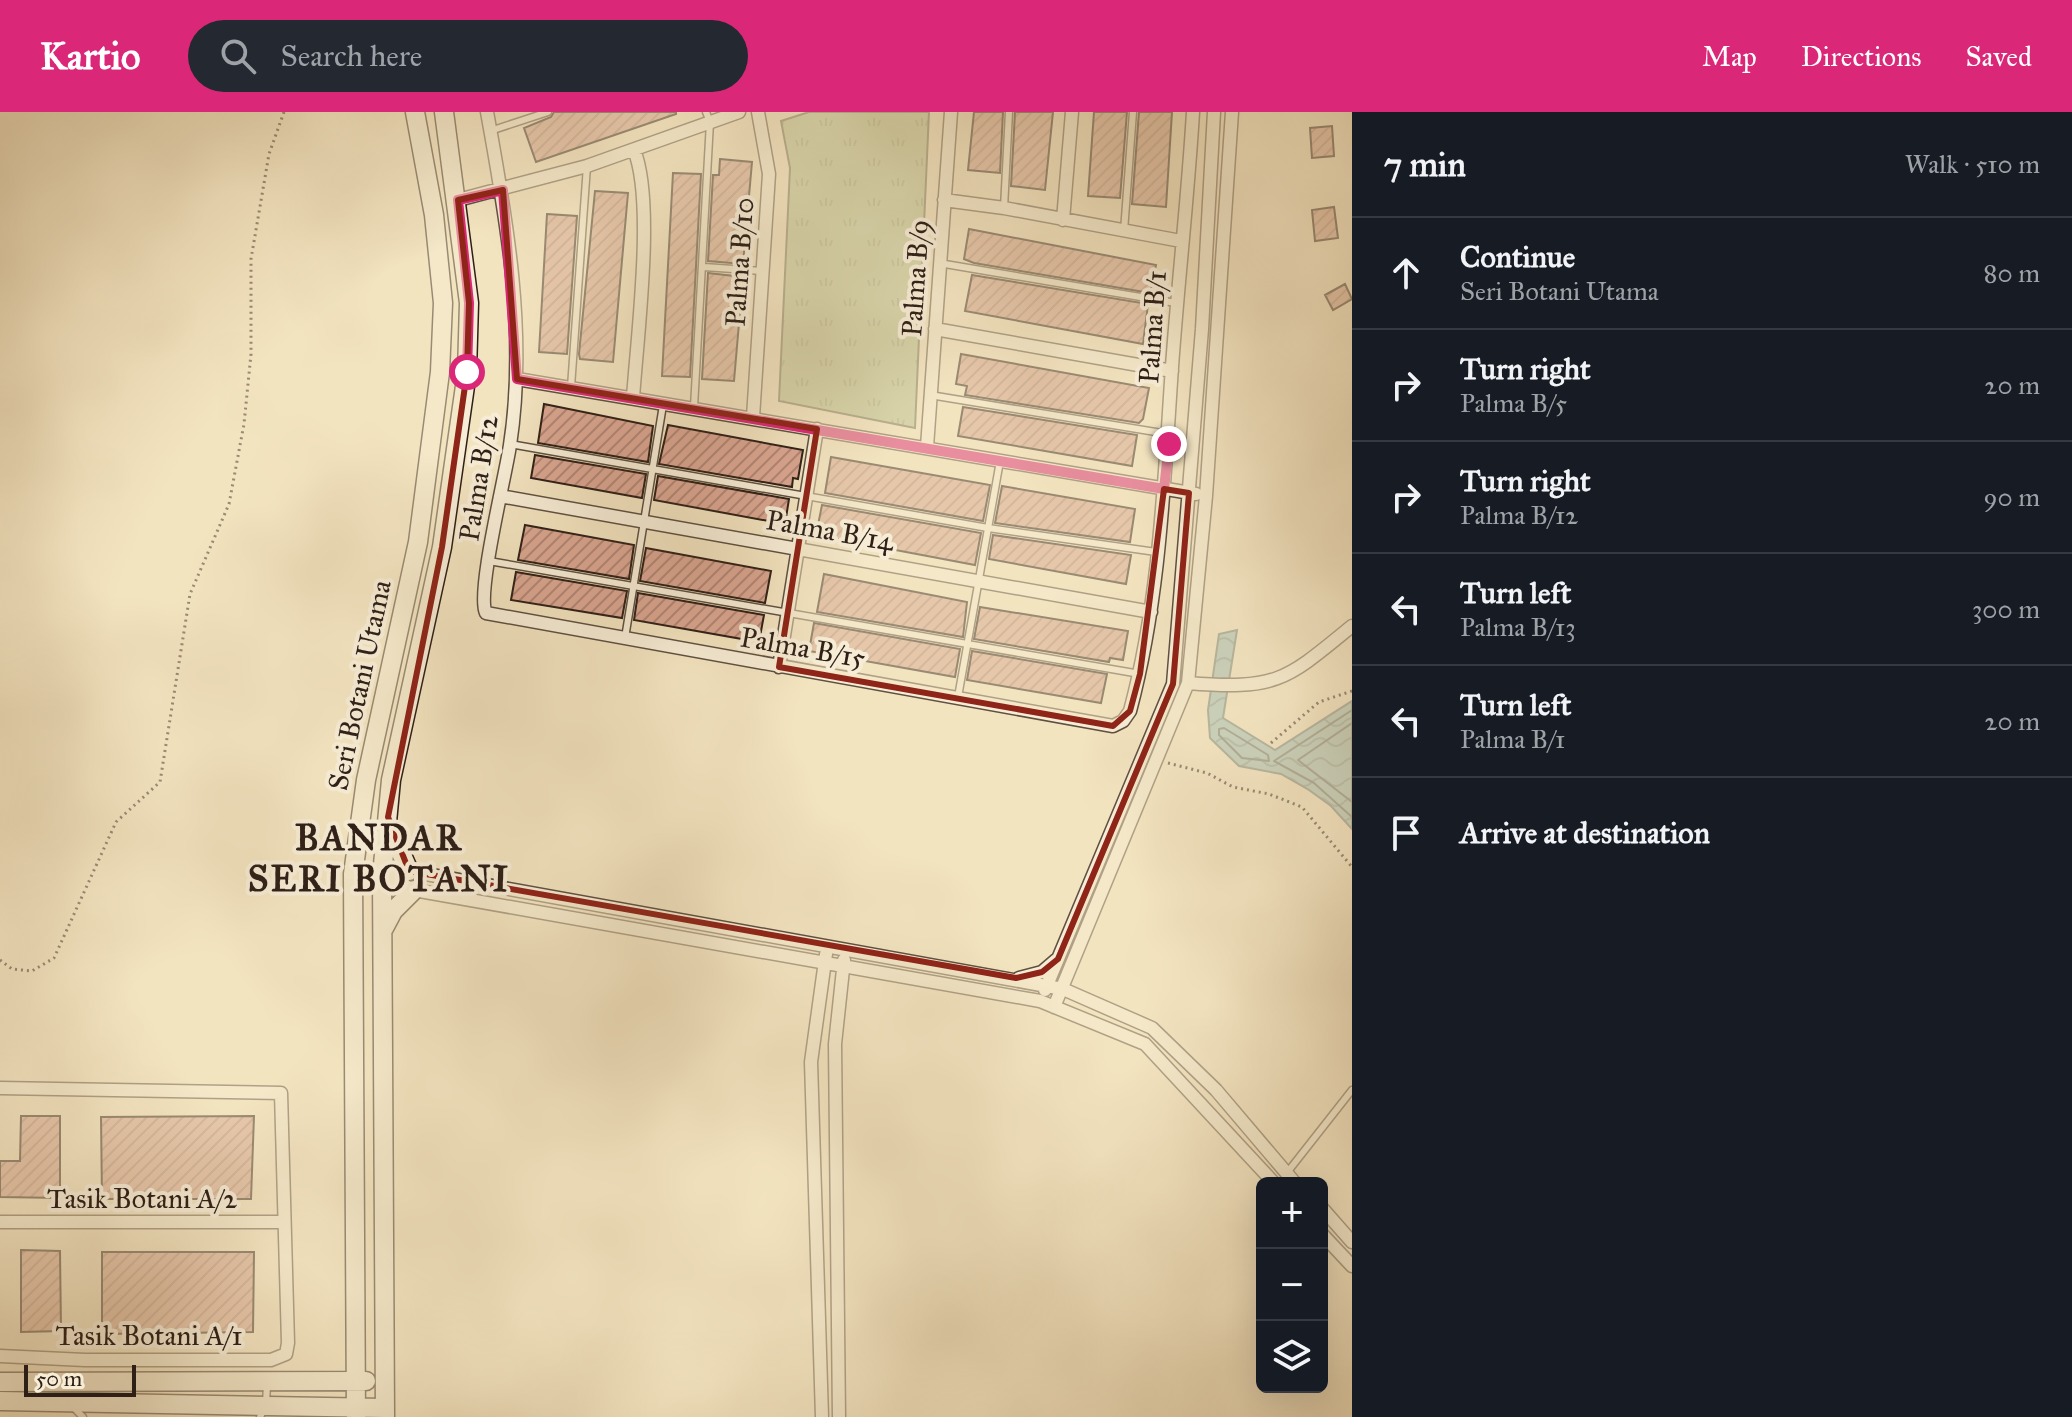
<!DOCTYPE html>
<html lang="en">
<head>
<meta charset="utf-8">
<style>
	:root { --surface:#171b24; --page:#242831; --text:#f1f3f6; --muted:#9ea1a6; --line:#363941; --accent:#db2777 }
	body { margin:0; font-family:"IM FELL Great Primer",serif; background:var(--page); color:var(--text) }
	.controls { position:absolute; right:24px; bottom:24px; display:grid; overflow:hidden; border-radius:12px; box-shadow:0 8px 32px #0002 }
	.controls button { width:72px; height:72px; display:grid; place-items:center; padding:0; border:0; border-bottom:2px solid var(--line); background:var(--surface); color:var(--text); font:40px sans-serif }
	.scale { position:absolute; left:24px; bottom:20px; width:112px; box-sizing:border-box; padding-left:8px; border:4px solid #2e1f17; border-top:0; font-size:22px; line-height:28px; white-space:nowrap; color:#2e1f17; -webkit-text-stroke:6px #f7edd6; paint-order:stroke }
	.stop { position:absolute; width:24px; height:24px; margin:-18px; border:6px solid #db2777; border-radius:50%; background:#fff }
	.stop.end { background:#db2777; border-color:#fff; box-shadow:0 2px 8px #0008 }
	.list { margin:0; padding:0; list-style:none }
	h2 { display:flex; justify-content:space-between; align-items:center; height:104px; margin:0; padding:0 32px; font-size:34px }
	h2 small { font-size:26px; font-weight:400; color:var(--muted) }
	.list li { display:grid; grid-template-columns:52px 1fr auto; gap:24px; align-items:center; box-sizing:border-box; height:112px; padding:0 32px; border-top:2px solid var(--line) }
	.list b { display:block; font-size:30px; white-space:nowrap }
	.list p { margin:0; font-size:26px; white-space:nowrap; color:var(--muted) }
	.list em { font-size:26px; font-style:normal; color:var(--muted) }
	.icon { flex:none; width:44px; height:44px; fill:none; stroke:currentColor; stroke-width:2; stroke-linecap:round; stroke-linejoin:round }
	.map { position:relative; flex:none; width:1352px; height:1305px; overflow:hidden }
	header { display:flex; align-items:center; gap:48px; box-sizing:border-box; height:112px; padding:0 40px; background:var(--accent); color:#fff }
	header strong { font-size:38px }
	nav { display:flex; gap:44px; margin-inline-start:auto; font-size:28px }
	.search { width:560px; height:72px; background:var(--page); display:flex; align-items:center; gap:20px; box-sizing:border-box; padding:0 28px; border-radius:44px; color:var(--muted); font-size:30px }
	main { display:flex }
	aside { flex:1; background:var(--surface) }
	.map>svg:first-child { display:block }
</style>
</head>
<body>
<header>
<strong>Kartio</strong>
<div class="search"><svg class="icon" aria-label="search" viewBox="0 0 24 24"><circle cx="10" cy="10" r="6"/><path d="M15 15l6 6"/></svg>Search here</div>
<nav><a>Map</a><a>Directions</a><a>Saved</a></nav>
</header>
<main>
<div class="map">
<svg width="1352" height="1305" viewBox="0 0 1352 1305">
	<defs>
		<pattern id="park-tufts" width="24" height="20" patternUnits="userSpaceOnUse" patternTransform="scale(2)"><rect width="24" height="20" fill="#bbc492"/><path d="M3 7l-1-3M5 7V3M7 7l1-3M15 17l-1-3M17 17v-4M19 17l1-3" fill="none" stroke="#a1a87d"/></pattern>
		<pattern id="water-waves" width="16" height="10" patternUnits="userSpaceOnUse" patternTransform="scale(2)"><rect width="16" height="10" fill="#9dbeb8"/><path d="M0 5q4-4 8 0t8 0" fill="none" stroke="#809a95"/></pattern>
		<pattern id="building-hatch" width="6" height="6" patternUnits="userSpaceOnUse" patternTransform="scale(2)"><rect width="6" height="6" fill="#daa590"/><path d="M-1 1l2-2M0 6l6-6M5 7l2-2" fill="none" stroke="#b18675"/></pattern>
	</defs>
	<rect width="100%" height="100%" fill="#f3e4c0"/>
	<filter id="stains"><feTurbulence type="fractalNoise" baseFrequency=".0025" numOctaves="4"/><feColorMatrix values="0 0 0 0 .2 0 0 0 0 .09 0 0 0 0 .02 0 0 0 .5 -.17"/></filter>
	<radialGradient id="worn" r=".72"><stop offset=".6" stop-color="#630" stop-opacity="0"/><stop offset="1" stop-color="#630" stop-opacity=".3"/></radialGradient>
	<path fill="url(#park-tufts)" stroke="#747254" stroke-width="2" d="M809 0H929L915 316 779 289 790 56 781 9Z"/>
	<path fill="url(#water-waves)" stroke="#717e78" stroke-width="2" d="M1237 518 1223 606 1275 638 1352 589V717L1331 694 1309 678 1281 662 1239 654 1210 626 1208 598 1219 522Z"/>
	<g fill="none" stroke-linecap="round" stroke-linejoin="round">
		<path stroke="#666e68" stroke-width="2" d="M1352 598 1274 649 1314 671 1352 705
			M1352 611 1298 648 1352 690
			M1224 616 1268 643 1269 649 1242 646 1219 623V617Z"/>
	</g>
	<path fill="url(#building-hatch)" stroke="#2e1f17" stroke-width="2" d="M554 0H676V2L536 50 524 16 551 5Z
		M974 0H1003L1000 61 968 58Z
		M1015 0H1053L1045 78 1011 74Z
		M1094 0H1127L1120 86 1088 84Z
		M1139 0H1172L1166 95 1132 92Z
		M1332 14 1334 44 1312 46 1310 16Z
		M720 47 752 50 743 152 708 149 713 63H719Z
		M673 61 701 62 690 265 662 264Z
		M595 79 628 81 613 250 580 247 579 242Z
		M1334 95 1338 126 1315 129 1312 98Z
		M547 102 577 104 567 242 539 240Z
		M969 117 1156 153 1150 181 974 151 964 147Z
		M708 161 743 165 734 269 702 267Z
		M972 163 1148 192 1143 232 965 199Z
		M1345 172 1352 187 1333 198 1325 183Z
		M961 242 1149 276 1143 307 1139 311 965 283 967 274 956 272Z
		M544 292 653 314 648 350 538 331Z
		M963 295 1137 323 1132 354 958 324Z
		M668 313 803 338 798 367 793 366 792 375 659 352Z
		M535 343 646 362 642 386 531 366Z
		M831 345 990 373 983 409 825 381Z
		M658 364 789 387 785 412 654 388Z
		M1002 374 1135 397 1130 430 995 411Z
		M822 393 981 421 975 453 816 423Z
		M525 413 634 433 629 467 518 448Z
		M993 423 1131 443 1126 472 989 447Z
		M646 436 771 459 765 491 640 469Z
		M516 460 627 479 622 506 511 488Z
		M824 462 967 490 963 525 817 500Z
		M638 481 764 503 759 530 634 508Z
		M980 495 1128 519 1123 548 1110 546 1109 550 974 527Z
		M814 511 960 537 955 565 809 539Z
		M972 539 1107 562 1101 591 967 568Z
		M21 1004H60V1086L0 1085V1049H20Z
		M254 1004 251 1087H102L101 1005Z
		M21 1138 60 1139 61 1219 21 1220Z
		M102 1140H254L253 1220 102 1222Z"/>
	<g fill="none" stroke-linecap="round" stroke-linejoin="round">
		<defs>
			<path id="lane" d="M490 19 548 0
				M1004 96 1009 0
				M1124 119 1133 0
				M939 151 1176 191
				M704 155 762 159
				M571 275 587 54
				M930 283 1168 322
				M694 295 710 10 706 0
				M510 332 988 416 1156 440
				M489 449 1140 562
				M625 526 663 293
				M958 585 1000 349
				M1286 1062 1352 978
				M72 1294 83 1305
				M260 1305 266 1293 267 1271"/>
			<path id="street" d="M487 0C507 109 527 223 510 333 506 362 476 482 486 501L1113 614 1123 609 1130 599C1160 487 1164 370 1172 255 1178 170 1188 85 1193 0
				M458 88 587 54 739 0
				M944 88 1004 96 1181 129
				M1063 108 1072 0
				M935 217 1172 259
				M517 267 1196 382
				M633 286C637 226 655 89 634 38
				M753 305 769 62 758 0
				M927 335 951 0
				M500 384 1151 500
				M779 555 817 317
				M1188 571C1277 578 1285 569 1352 514
				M382 763 409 759 1063 877 1152 916 1216 978 1295 1071
				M382 763 414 778 1040 889 1145 932 1274 1071
				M1019 866 1042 860 1056 848
				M1045 878 1173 572 1202 217 1214 0
				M1054 895 1188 571 1206 384 1232 0
				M0 976 281 981 288 1231 286 1242 271 1248H85L0 1244
				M1322 1096 1352 1130
				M0 1110H284
				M1322 1122 1352 1154
				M822 1305 811 950 826 842
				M839 1305 835 932 844 848"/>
			<path id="secondary" d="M390 716 409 759
				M384 816 393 799 414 778
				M0 1270 366 1269
				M0 1289 384 1296
				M356 1305 353 762 366 668 418 430 440 260 443 191 434 103 415 0
				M385 1305 382 763 391 668 442 435 467 260 469 191 444 0"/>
		</defs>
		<use href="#lane" stroke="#5f5041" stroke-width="9"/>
		<use href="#street" stroke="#5f5041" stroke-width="15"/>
		<use href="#secondary" stroke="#2e1f17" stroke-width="21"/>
		<path stroke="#2e1f17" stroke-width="3" stroke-dasharray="2 4" stroke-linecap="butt" d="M1271 631 1319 590 1352 579
			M1168 651 1207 661 1233 675 1269 682 1302 695 1352 755
			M0 848 12 857 32 859 54 846 116 710 160 670 190 482 229 392 244 312 251 242V147L269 42 284 0"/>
		<use href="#lane" stroke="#f7edd6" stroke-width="6"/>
		<use href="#street" stroke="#f7edd6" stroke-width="12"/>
		<use href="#secondary" stroke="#f7edd6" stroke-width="18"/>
	</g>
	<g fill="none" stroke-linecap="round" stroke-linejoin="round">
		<path stroke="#db2777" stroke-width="10" d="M467 260 469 191 458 88 503 78 517 267 1164 377 1169 332"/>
	</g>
	<path d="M0 0H1352V1305H0ZM503 78 517 267 817 317 779 555 1113 614 1130 599 1140 562 1164 377 1189 381 1173 572 1058 847 1042 860 1016 866 409 759 388 705 442 435 467 260 469 191 458 88Z" fill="#f3e4c0" fill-opacity=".55" fill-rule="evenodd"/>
	<path fill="none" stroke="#8f2418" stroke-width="6" stroke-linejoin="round" d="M503 78 517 267 817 317 779 555 1113 614 1130 599 1140 562 1164 377 1189 381 1173 572 1058 847 1042 860 1016 866 409 759 388 705 442 435 467 260 469 191 458 88Z"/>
	<g text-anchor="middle" stroke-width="8" stroke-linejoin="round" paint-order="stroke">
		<g font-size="28" fill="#2e1f17" stroke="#f7edd6">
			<text transform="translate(739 150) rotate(-86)" y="10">Palma B/10</text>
			<text transform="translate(915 166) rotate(-86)" y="10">Palma B/9</text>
			<text transform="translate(1152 215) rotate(-86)" y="10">Palma B/1</text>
			<text transform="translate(478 366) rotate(-81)" y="10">Palma B/12</text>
			<text transform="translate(830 418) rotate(10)" y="10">Palma B/14</text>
			<text transform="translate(803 535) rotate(10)" y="10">Palma B/15</text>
			<text transform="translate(359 573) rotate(-78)" y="10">Seri Botani Utama</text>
			<text x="142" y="1096">Tasik Botani A/2</text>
			<text x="149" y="1233">Tasik Botani A/1</text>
		</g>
		<g font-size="36" font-weight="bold" letter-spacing="2" fill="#2e1f17" stroke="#f7edd6">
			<text x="379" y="738">BANDAR<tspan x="379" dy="41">SERI BOTANI</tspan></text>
		</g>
	</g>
	<rect width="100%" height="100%" filter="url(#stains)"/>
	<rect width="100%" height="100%" fill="url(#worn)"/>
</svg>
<div class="controls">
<button>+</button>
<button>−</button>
<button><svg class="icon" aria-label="layers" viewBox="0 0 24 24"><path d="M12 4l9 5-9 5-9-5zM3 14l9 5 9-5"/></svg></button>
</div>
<div class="scale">50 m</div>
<div class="stop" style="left:467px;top:260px"></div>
<div class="stop end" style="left:1169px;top:332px"></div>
</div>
<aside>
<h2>7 min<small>Walk · 510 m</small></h2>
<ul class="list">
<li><svg class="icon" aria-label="ahead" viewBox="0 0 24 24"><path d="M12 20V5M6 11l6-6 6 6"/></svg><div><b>Continue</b><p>Seri Botani Utama</p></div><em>80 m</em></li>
<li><svg class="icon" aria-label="right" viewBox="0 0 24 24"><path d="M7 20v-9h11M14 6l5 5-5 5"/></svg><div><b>Turn right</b><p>Palma B/5</p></div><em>20 m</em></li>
<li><svg class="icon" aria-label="right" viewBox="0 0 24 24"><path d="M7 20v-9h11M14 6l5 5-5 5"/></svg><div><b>Turn right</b><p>Palma B/12</p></div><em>90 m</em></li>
<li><svg class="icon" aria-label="left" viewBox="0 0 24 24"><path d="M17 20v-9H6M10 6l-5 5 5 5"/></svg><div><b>Turn left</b><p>Palma B/13</p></div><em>300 m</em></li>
<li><svg class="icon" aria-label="left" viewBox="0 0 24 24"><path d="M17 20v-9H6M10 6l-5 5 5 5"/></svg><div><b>Turn left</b><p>Palma B/1</p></div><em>20 m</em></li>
<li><svg class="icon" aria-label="arrive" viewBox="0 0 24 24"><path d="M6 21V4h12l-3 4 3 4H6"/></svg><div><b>Arrive at destination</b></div></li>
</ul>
</aside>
</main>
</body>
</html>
